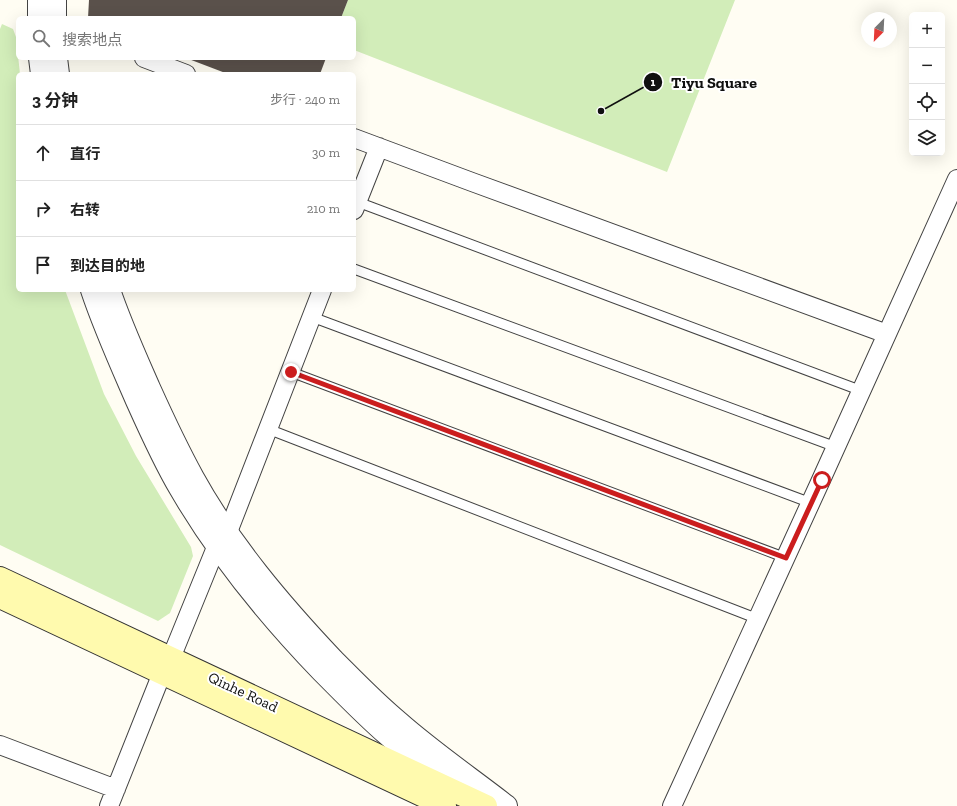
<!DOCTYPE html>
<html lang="zh">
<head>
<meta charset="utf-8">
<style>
	:root { --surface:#fff; --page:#f6f6f6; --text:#222; --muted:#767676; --line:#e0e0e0 }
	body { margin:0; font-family:"Zilla Slab","Noto Sans SC",serif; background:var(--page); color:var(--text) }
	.controls { position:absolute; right:12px; top:12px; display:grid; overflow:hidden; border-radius:6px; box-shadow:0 4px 16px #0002 }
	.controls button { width:36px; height:36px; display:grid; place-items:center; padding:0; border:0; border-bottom:1px solid var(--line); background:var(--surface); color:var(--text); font:20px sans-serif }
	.compass { position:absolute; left:861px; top:12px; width:36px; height:36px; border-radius:50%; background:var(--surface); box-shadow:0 4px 16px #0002; rotate:204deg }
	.stop { position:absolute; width:12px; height:12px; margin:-9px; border:3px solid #cb1d1e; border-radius:50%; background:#fff }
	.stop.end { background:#cb1d1e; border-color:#fff; box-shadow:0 1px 4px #0008 }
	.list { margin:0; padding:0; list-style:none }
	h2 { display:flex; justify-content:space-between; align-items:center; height:52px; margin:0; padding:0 16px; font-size:17px }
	h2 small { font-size:13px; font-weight:400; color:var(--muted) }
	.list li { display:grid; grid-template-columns:26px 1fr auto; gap:12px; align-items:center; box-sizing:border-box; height:56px; padding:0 16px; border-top:1px solid var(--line) }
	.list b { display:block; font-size:15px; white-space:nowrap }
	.list em { font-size:13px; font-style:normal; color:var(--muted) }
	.icon { flex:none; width:22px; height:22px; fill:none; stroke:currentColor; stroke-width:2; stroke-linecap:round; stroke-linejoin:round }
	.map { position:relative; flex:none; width:957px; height:806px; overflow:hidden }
	.search { position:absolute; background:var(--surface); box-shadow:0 4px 16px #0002; left:16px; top:16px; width:340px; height:44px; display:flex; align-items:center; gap:10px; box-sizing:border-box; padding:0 14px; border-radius:6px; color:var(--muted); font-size:15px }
	.panel { position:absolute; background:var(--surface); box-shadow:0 4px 16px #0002; left:16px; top:72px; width:340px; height:220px; border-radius:6px }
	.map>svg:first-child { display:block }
</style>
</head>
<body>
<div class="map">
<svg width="957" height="806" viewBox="0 0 957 806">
	<rect width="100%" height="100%" fill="#fffdf3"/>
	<path fill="#d2edb9" d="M348 0H735L667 172 354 50V18H341Z
		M2 24 13 29 16 37 20 74H18V290H65L104 394 136 456 191 547 193 556 170 613 158 621 0 545V29Z"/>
	<path fill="#5a514b" d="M89 0H348L341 18H88Z
		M186 58H326L320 74H228Z"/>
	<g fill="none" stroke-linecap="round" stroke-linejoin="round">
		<defs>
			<path id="service" d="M355 201 862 391
				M354 269 836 447
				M312 317 811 503
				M291 372 786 558
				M268 429 758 619"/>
			<path id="minor" d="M144 58 186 74
				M354 138 472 182 887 334
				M354 210 379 147
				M228 532 322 290
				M171 658 217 545
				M0 745 116 789
				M109 806 162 673
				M672 806 821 480 957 179"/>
			<path id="tertiary" d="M39 0V18
				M55 18V0
				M40 58 42 74
				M56 58 58 74
				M92 290C105 329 122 366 138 403 151 432 164 461 180 488 219 555 268 615 322 671 343 692 364 714 387 734 408 753 432 769 454 786
				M109 290C120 323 135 356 149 388 163 419 177 449 193 478 230 545 281 605 333 660 354 681 375 703 398 722 432 752 470 778 506 806"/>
			<path id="secondary" d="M0 578 486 806
				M0 597 445 806"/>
		</defs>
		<use href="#service" stroke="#434343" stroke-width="11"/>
		<use href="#minor" stroke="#434343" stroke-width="20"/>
		<use href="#tertiary" stroke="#434343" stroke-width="24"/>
		<use href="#secondary" stroke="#323232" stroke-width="24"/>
		<use href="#service" stroke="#fff" stroke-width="9"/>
		<use href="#minor" stroke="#fff" stroke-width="18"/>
		<use href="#tertiary" stroke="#fff" stroke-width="22"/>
		<use href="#secondary" stroke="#fffaae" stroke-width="22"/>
	</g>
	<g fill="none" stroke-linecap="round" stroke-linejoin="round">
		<path stroke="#cb1d1e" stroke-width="5" d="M291 372 786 558 822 480"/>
	</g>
	<g text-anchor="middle" stroke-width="4" stroke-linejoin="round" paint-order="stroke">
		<g font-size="15" fill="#101010" stroke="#fff">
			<text transform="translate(243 692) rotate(25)" y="5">Qinhe Road</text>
		</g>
	</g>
	<path fill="none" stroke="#101010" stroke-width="1.5" d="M601 111L653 82"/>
	<g fill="#101010" stroke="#fff" stroke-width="1.5">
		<circle cx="601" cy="111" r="4"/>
		<circle cx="653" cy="82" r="10"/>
	</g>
	<g font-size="12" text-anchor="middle" font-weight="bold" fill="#fff">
		<text x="653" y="86">1</text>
	</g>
	<g font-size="16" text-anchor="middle" font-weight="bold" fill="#101010" stroke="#fff" stroke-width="4" stroke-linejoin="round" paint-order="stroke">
		<text x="714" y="88">Tiyu Square</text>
	</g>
</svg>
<div class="controls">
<button>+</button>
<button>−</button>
<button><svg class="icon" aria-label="locate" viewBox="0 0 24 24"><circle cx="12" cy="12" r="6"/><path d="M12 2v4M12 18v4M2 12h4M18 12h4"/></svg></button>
<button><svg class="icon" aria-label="layers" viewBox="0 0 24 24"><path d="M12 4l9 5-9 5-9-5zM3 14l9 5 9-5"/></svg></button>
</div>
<svg class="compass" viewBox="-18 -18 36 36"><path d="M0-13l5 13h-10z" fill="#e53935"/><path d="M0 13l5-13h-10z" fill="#767676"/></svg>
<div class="stop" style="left:822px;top:480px"></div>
<div class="stop end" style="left:291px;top:372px"></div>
<div class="search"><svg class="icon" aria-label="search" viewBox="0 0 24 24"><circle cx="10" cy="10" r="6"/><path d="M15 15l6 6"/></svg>搜索地点</div>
<section class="panel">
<h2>3 分钟<small>步行 · 240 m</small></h2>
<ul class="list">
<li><svg class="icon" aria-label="ahead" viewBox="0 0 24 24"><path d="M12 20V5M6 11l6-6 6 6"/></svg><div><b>直行</b></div><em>30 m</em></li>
<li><svg class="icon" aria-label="right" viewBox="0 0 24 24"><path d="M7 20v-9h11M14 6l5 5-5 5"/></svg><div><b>右转</b></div><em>210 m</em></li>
<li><svg class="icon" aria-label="arrive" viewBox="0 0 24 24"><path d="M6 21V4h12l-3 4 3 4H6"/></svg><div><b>到达目的地</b></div></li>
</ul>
</section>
</div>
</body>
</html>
